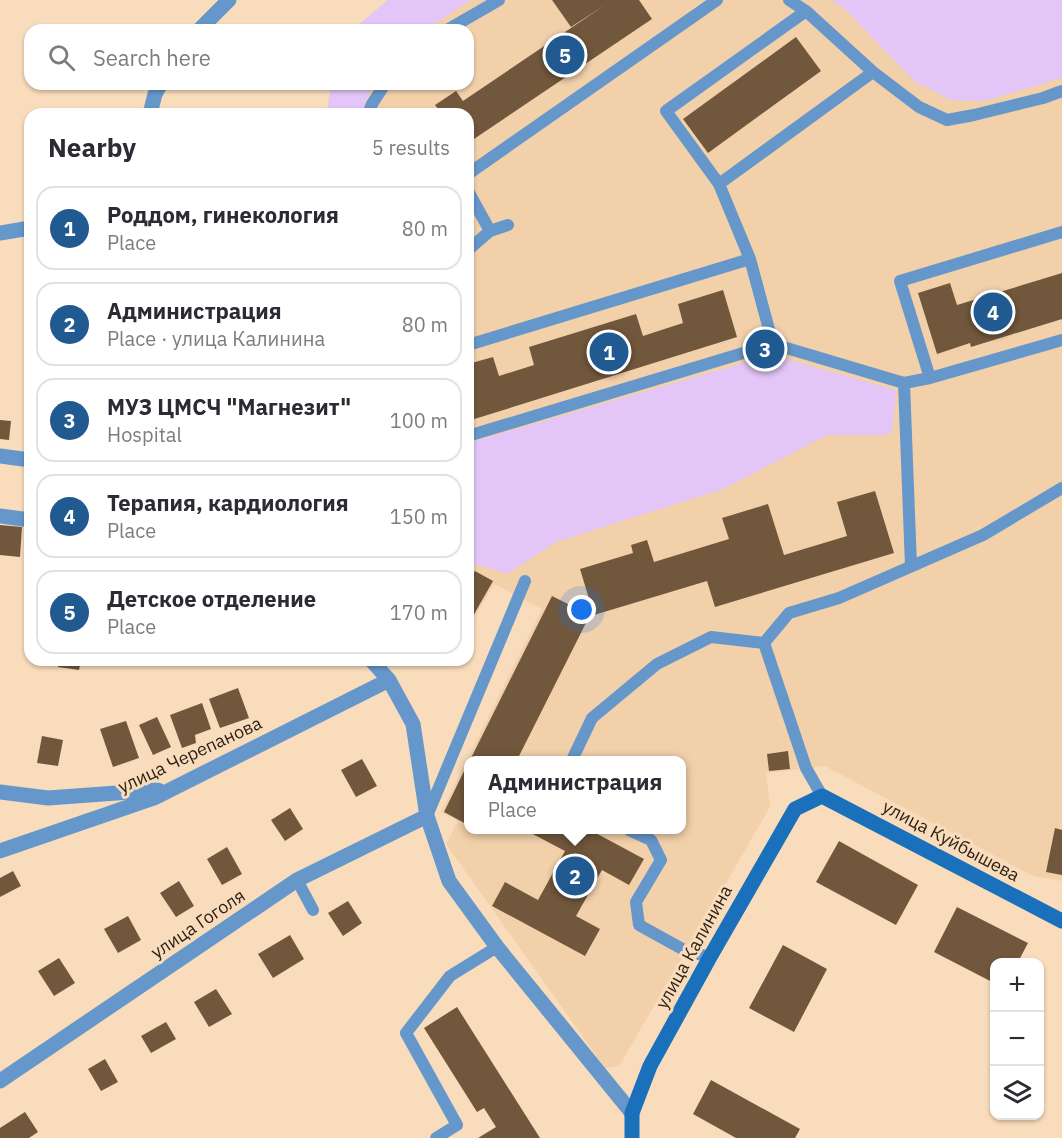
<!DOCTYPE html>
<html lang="en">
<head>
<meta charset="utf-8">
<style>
	:root { --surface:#fff; --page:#f7f7f7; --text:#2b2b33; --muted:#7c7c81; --line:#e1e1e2; --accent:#205a91 }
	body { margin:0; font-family:"IBM Plex Sans",sans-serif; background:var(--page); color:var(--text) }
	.controls { position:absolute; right:18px; bottom:18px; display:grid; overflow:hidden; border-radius:12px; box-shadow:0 2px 4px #0004 }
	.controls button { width:54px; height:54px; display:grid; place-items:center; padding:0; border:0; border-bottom:2px solid var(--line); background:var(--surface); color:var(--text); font:30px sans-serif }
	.you { position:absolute; left:582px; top:610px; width:21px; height:21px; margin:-15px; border:4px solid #fff; border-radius:50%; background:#1a73e8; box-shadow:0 0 0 9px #1a73e833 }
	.badge { display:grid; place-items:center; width:39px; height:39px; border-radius:50%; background:var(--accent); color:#fff; font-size:20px; font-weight:700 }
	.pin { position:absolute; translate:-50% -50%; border:3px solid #fff; box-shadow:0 2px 6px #0006 }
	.popup { position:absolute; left:464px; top:756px; width:222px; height:78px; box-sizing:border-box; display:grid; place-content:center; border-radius:12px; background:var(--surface); filter:drop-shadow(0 2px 4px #0005); font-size:20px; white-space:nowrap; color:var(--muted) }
	.popup b { font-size:22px; color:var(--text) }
	.popup::after { content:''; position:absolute; left:50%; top:100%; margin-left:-12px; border:12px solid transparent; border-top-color:var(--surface) }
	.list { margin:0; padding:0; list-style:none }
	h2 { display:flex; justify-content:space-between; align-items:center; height:78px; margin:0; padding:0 24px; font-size:26px }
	h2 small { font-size:20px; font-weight:400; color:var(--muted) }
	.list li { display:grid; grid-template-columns:39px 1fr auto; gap:18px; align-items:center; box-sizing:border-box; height:84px; margin:0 12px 12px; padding:0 12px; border:2px solid var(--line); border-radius:18px }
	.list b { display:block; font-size:22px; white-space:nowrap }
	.list p { margin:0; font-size:20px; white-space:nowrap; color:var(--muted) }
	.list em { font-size:20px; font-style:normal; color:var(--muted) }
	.icon { flex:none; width:33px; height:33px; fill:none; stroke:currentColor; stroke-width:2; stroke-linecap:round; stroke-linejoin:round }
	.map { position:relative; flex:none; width:1062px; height:1138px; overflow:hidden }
	.search { position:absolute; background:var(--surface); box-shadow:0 2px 4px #0004; left:24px; top:24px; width:450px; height:66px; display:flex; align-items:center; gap:15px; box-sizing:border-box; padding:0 21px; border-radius:18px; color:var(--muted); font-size:22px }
	.panel { position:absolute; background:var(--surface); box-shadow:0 2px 4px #0004; left:24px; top:108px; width:450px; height:558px; border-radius:18px }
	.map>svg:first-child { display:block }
</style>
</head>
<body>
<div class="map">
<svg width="1062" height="1138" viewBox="0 0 1062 1138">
	<rect width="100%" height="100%" fill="#f9dcbc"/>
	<path fill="#f2d0aa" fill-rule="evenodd" d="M389 0H1062V881L1033 876 825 766 766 773 770 806 766 814 619 1066 605 1068 446 844 458 821 441 812 542 609 494 584 468 629V114H327L331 84H468V30H352ZM468 760H682V830H468Z"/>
	<path fill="#e3c5f8" d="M388 0H471L425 30H352Z
		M832 0H1062V78L984 101 951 100 914 81 844 8Z
		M331 84H372L362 114H327Z
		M771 355 896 390 893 427 888 435H827L723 489 556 542 507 574 476 564 468 578V443Z"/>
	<path fill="#71583c" d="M552 0H639L652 19 468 143V114H442L435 105 456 91 463 101 605 5 571 27Z
		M796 37 821 71 708 153 683 119Z
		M1062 273V319L971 347 970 343 937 354 918 293 950 283 957 305Z
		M723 290 737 337 468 421V364L493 357 499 376 534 365 529 347 636 314 643 336 683 323 678 304Z
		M0 420 11 421 9 440 0 439Z
		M875 491 894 553 715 607 707 581 594 615 580 569 633 553 631 545 647 540 654 562 729 539 722 518 768 504 784 555 847 536 837 502Z
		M0 525 22 527 20 557 0 555Z
		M475 571 493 581 468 625V583Z
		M552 596 590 615 517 760H470Z
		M59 660H81L79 670 58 667Z
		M238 688 249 718 220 728 209 699Z
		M202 703 211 729 195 735 196 743 182 748 170 715Z
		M157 717 171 747 153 755 139 725Z
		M126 721 139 758 113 767 100 729Z
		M42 736 63 740 58 766 37 763Z
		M788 751 790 769 769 771 767 754Z
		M362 759 377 786 356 797 341 770Z
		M468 763V825L444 812Z
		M290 808 303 829 285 841 271 820Z
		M1055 828 1062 830V875L1046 872Z
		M530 830H590L644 859 629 885 602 870 576 916 600 929 585 956 492 906 505 882 538 900 565 851 529 832Z
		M839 841 918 885 896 925 816 882Z
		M227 847 242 874 222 885 207 859Z
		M13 871 21 886 0 897V878Z
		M179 881 194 906 176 917 160 893Z
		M348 901 362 923 343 936 328 913Z
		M957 907 1028 943 1018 962H994V983L934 952Z
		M128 916 141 940 118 953 104 929Z
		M290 935 304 959 273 978 258 954Z
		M783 945 827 969 794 1032 749 1008Z
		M59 958 75 983 54 996 38 971Z
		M216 989 232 1014 209 1027 194 1002Z
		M457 1007 540 1138H478L496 1127 484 1108 477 1112 424 1028Z
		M166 1022 176 1039 151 1053 141 1036Z
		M105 1059 118 1082 101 1091 88 1069Z
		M711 1080 800 1129 795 1138H736L693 1114Z
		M25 1112 38 1132 29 1138H0V1128Z"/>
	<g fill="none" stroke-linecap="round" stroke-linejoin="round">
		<path stroke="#6697ca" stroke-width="12" d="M789 0 806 11 873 72 919 107 947 120 974 115 1043 98 1062 91
			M447 30 499 0
			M368 114 372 104 385 84
			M468 174 717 0
			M719 184 873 72
			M468 191 490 231
			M468 250 490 231 508 225
			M750 259 773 344
			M468 345 750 259 719 184 666 111 806 11
			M930 378 1062 340
			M904 383 911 566
			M468 436 773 344 904 383 930 378 900 281 1062 232
			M572 760 592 718 657 664 711 637 764 643
			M822 796 806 768 764 643 789 613 839 598 983 535 1062 488
			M427 816 525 581
			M629 830 651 840 661 860 636 902 639 925 686 951 710 957
			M297 880 313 910
			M436 1138 457 1125 406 1033 450 976 497 947"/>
		<path stroke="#6697ca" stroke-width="15" d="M199 30 229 0
			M150 114 155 94 161 84
			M0 233 30 228
			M0 456 30 460
			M0 516 30 520
			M371 660 389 680 413 724 427 816 449 881 497 947 632 1113
			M0 792 48 798 158 790
			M0 851 154 798 389 680
			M0 1081 297 880 427 816"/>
		<path stroke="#1b70bb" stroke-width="15" d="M632 1138V1113L650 1066 710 957 795 809 822 796 1062 921"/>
	</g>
	<g text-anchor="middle" stroke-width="6" stroke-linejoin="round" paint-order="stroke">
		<g font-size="18" fill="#2a1f13" stroke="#f9dcbc">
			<text transform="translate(190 755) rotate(-25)" y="6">улица Черепанова</text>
			<text transform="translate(951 841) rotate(28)" y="6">улица Куйбышева</text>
			<text transform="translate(198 924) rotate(-34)" y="6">улица Гоголя</text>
			<text transform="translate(694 947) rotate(-61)" y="6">улица Калинина</text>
		</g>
	</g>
</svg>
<div class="controls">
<button>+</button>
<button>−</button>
<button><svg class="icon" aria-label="layers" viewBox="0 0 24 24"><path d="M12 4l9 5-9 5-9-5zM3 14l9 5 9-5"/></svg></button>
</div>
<div class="you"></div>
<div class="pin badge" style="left:609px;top:352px">1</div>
<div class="pin badge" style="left:575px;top:876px">2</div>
<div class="popup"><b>Администрация</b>Place</div>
<div class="pin badge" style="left:765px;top:349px">3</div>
<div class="pin badge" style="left:993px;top:312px">4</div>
<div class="pin badge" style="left:565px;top:55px">5</div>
<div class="search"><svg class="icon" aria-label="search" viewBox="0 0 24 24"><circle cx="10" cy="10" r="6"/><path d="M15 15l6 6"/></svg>Search here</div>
<section class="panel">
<h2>Nearby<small>5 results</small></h2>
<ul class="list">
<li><span class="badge">1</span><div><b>Роддом, гинекология</b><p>Place</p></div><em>80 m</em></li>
<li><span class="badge">2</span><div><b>Администрация</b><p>Place · улица Калинина</p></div><em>80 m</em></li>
<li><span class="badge">3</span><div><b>МУЗ ЦМСЧ &quot;Магнезит&quot;</b><p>Hospital</p></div><em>100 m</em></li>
<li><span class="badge">4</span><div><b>Терапия, кардиология</b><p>Place</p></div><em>150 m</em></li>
<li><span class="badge">5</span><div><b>Детское отделение</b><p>Place</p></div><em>170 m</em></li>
</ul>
</section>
</div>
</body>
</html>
